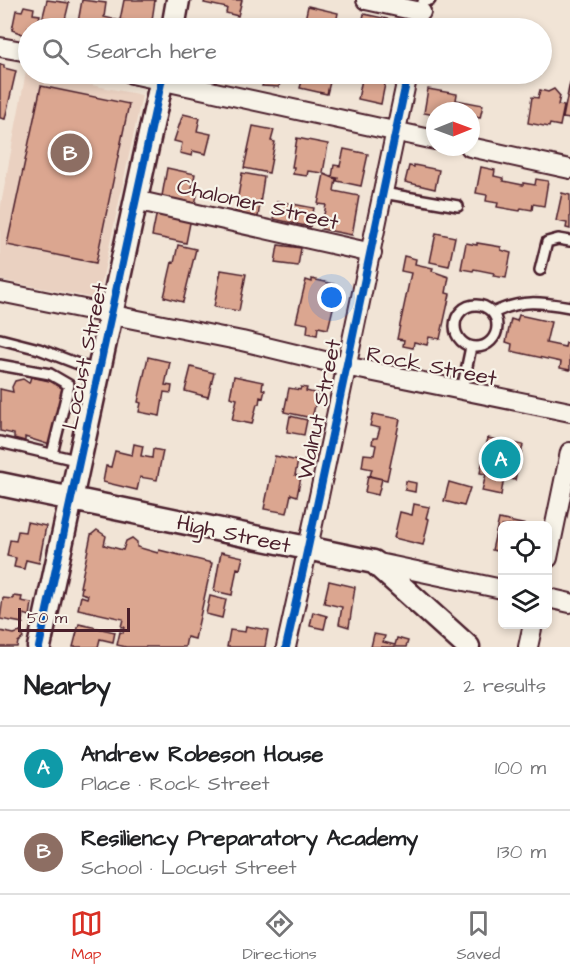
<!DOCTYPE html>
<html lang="en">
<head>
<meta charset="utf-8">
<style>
	:root { --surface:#fff; --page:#f6f6f6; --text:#202124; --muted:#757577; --line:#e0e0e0; --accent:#d93025 }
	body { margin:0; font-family:"Architects Daughter",sans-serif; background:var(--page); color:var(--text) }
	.controls { position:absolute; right:18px; bottom:18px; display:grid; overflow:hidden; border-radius:9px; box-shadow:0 3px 9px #0003 }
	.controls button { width:54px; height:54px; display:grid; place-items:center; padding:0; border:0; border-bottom:2px solid var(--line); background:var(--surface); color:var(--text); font:30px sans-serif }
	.compass { position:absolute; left:426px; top:102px; width:54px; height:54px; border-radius:50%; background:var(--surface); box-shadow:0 3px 9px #0003; rotate:89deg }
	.scale { position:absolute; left:18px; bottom:15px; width:112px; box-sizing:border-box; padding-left:6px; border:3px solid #4a1f2b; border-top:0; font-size:16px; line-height:21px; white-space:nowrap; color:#4a1f2b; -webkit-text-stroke:4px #f7f3e8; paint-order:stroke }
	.you { position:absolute; left:332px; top:298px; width:21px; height:21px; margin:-15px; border:4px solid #fff; border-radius:50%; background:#1a73e8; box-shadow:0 0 0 9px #1a73e833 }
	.badge { display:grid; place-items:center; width:39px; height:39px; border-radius:50%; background:var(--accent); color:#fff; font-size:20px; font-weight:700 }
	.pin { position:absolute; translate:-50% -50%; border:3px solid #fff; box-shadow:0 2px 6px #0006 }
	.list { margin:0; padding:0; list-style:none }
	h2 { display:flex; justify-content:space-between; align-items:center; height:78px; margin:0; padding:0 24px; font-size:26px }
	h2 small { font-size:20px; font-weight:400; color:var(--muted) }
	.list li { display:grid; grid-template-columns:39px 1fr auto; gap:18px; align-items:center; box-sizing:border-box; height:84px; padding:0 24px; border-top:2px solid var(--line) }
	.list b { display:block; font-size:22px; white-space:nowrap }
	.list p { margin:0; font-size:20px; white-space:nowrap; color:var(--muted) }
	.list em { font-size:20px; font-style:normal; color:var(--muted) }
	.icon { flex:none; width:33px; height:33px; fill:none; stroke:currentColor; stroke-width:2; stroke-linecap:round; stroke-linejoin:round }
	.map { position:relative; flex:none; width:570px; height:647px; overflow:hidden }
	.search { position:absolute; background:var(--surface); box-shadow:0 3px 9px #0003; left:18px; right:18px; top:18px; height:66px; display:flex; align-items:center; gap:15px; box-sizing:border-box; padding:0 21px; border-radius:33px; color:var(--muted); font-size:22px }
	.sheet { height:246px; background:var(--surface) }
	nav { display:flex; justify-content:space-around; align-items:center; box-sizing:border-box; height:84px; border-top:2px solid var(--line); background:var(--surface); font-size:16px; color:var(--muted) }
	nav a { display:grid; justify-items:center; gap:3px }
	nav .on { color:var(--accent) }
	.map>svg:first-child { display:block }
</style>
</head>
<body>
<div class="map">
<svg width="570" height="647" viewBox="0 0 570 647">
	<rect width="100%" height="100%" fill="#f1e4d6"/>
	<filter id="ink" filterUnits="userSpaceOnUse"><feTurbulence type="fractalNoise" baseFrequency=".0167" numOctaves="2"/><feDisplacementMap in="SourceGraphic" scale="12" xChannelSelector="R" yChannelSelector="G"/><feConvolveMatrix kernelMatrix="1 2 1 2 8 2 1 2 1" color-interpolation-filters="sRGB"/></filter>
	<g filter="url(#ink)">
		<path fill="#ead1c1" d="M26 72 142 95 98 299 0 280V210Z"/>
		<path fill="#dba690" stroke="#4a1f2b" stroke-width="1.5" d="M47 0 69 3 63 28H40Z
			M82 0 106 3 104 17 117 20 116 25 124 26V23L139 26V23L120 20 124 0H155L151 27 153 28H77Z
			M205 0H242L238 16 226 13 227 8 204 3Z
			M24 6 34 8 33 14 40 15 37 28H28V33H26L25 35 12 30 16 10 22 11Z
			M308 6 338 13 335 28H324L304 24Z
			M364 14 397 21 396 28H361Z
			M0 64 4 65V68L16 71 5 119 0 118Z
			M214 74H232L230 79 213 75Z
			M255 74H282L279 87 262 86 263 84 254 81Z
			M304 74H332L327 94 300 88Z
			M363 74H387L381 104 358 99Z
			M570 82V119L563 118Z
			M41 86 129 104 96 263 7 245Z
			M428 89 457 94 456 100 483 105 480 118 471 116V111H435V115L424 113Z
			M554 89 560 96 558 105 564 106 560 126 550 124 549 127 528 123 532 97 538 98 540 90 548 92Z
			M183 114 200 118 197 131 211 134 206 154 193 151 192 156 180 153 182 143 174 141Z
			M253 126 274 130 271 141 275 142 269 173 244 168Z
			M297 138 328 144 323 173 308 171 307 176 293 174 294 167H292Z
			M344 149 368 154 361 186 337 181 338 178 332 177 334 165 340 166Z
			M414 165 439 170 435 189 405 182 409 166 414 167Z
			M481 167 495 170 494 176 503 178V181L523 185V183L535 185 536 179 548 181 544 206 533 204 532 210 521 208 520 211 497 207 498 203 486 201 487 195 476 193Z
			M167 168 195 174 191 193 197 195 195 205 163 199 162 196Z
			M242 173 264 177 258 217 235 214Z
			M324 174 336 179 334 191 359 196 352 235 321 229 326 205 318 204Z
			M562 193 570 195V229L566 228 567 223 556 221Z
			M277 201 314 208 310 227 274 219Z
			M157 211 191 218 186 243 152 236Z
			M436 233 455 237 449 266 430 262Z
			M466 243 477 245V243L501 247V250L511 253 506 278 493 276 494 273 474 269 473 271 461 269Z
			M178 245 196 249 183 302 164 297 172 262 174 263Z
			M278 245 301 248 298 266 275 263Z
			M404 256 416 259 415 264 433 268 432 271 449 277 446 293 450 294 440 339 429 337 427 345 414 342 413 348 403 346 404 340 397 339 411 273 401 271Z
			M221 270 246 274 239 311 214 307Z
			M312 279 334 284 331 299 335 300 328 329 318 327 317 335 307 333 308 324 296 322 306 280 312 282Z
			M519 315 551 322 546 343 565 347 566 343 570 344V370L560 368 561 362 511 351 512 344 506 342 511 319 517 321Z
			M148 357 170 362 165 385 172 386 171 393 164 392 160 416 139 412 141 403 138 402Z
			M191 367 214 373 208 397 185 391Z
			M234 376 263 382 262 389 265 390 263 398 260 397 259 404H257L252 424 232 420 237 399 230 397Z
			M31 377 63 384 50 445 25 437V441L14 438V434L0 431V389L13 392 12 387 15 381 23 379 29 383Z
			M301 387 307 388 306 391 318 394 312 418 284 412 289 388 300 390Z
			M373 414 400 419 387 480 370 476 372 469 362 467 364 454 374 455 376 445 372 444 373 438H377L380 428 370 426Z
			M290 416 307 420 304 435 287 432Z
			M488 438 523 445 515 480 504 477 501 495 482 491 486 474 480 473Z
			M134 444 143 446 141 456 152 458 153 449 163 451 157 480 140 477 137 490 103 482 106 466 111 467 115 451 132 455Z
			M275 456 298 461 295 475 301 477 297 496 291 494 287 513 264 509Z
			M368 476 382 479 378 495 365 492Z
			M406 481 416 483 415 492 405 490Z
			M449 482 470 488 464 506 444 501Z
			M414 504 429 507 426 518 429 519 423 545 394 538 400 512 412 515Z
			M499 519 527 525 502 526V552L492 550Z
			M27 522 46 526 39 563 26 560 24 569 14 567 16 558 7 556 10 540 16 541 18 531 25 532Z
			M97 530 106 536 104 545 123 550 126 541 132 538 137 542V547L158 553 159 550 212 563 195 639 187 637 185 647H126L117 645 120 632 123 633 124 627H121L123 619 78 609 81 596 87 598 88 595 81 593 82 587H80L91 535Z
			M221 552 243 557 240 569 237 568 232 595 214 591Z
			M329 581 355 587 349 627 339 624 342 607 324 603Z
			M13 596 22 597 21 601 32 603 30 616 24 614 23 623 0 619 3 598 13 599Z
			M210 596 226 600 222 618 206 614Z
			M313 612 327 616 324 629 310 626Z
			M79 624 115 632 113 642 100 639 98 647H73Z
			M246 626 268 630 265 647H227L230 630 245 632Z
			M0 631 14 634 20 632 23 638 18 642 17 647H0Z
			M374 634 385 636 383 642 395 645 397 638 408 641 406 647H371Z"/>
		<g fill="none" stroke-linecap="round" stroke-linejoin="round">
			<defs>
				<path id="service" d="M423 2 430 0
					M383 193 458 206
					M540 270 547 242 558 239 570 241
					M455 326a21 21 0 1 1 42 0a21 21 0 1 1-42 0Z
					M493 313C522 299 540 302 570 307
					M0 339 39 349 99 372
					M0 365 50 374 69 385 52 454
					M462 390 471 347
					M0 442 80 461"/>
				<path id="minor" d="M366 0 421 12
					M0 47 28 52
					M132 74 435 140
					M470 147 570 169
					M135 200 372 253
					M0 292 242 341 345 366 570 412
					M548 558 570 452
					M374 562 502 589
					M548 598 570 603
					M286 647C329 456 367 265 408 74
					M528 647 533 624"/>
				<path id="tertiary" d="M173 28 178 0
					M0 484 374 562 468 647
					M39 647 163 74"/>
			</defs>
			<use href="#service" stroke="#4a1f2b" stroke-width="14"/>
			<use href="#minor" stroke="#4a1f2b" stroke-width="22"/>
			<use href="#tertiary" stroke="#4a1f2b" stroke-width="27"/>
			<use href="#service" stroke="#f7f3e8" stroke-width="9"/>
			<use href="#minor" stroke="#f7f3e8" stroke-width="18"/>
			<use href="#tertiary" stroke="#f7f3e8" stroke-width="22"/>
			<defs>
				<path id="cycleway" d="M39 647 163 74
					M286 647C329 456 367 265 408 74"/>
			</defs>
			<use href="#cycleway" stroke="#f7f3e8" stroke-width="11"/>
			<use href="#cycleway" stroke="#0057b8" stroke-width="8"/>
		</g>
	</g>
	<g text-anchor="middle" stroke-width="4.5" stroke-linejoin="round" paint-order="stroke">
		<g font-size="22" fill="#4a1f2b" stroke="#f7f3e8">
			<text transform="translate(258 203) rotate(13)" y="8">Chaloner Street</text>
			<text transform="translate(84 356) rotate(-78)" y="8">Locust Street</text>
			<text transform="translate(432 365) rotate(11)" y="8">Rock Street</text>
			<text transform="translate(318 409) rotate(-78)" y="8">Walnut Street</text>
			<text transform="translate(234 533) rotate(12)" y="8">High Street</text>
		</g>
	</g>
</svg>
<div class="controls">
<button><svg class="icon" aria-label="locate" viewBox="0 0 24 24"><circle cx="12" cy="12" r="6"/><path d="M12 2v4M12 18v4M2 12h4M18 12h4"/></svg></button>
<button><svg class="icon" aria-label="layers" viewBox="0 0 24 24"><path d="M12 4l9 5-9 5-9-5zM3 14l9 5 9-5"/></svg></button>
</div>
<svg class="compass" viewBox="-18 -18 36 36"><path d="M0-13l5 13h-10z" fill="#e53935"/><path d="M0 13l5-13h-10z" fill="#757577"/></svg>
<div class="scale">50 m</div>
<div class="you"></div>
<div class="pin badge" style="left:501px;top:459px;background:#0f9aa8">A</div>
<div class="pin badge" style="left:70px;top:153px;background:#8d6e63">B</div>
<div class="search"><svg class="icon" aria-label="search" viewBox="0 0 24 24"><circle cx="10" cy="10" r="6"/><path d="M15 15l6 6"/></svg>Search here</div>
</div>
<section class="sheet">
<h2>Nearby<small>2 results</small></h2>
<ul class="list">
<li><span class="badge" style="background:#0f9aa8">A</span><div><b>Andrew Robeson House</b><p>Place · Rock Street</p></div><em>100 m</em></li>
<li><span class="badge" style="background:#8d6e63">B</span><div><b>Resiliency Preparatory Academy</b><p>School · Locust Street</p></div><em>130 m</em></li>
</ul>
</section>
<nav>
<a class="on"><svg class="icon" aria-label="map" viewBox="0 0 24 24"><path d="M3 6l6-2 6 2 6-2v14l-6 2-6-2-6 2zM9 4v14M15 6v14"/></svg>Map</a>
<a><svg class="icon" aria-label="directions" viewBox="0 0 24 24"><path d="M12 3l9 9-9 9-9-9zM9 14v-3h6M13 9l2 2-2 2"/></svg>Directions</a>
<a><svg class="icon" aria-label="saved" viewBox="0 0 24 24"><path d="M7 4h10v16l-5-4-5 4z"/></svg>Saved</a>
</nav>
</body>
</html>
